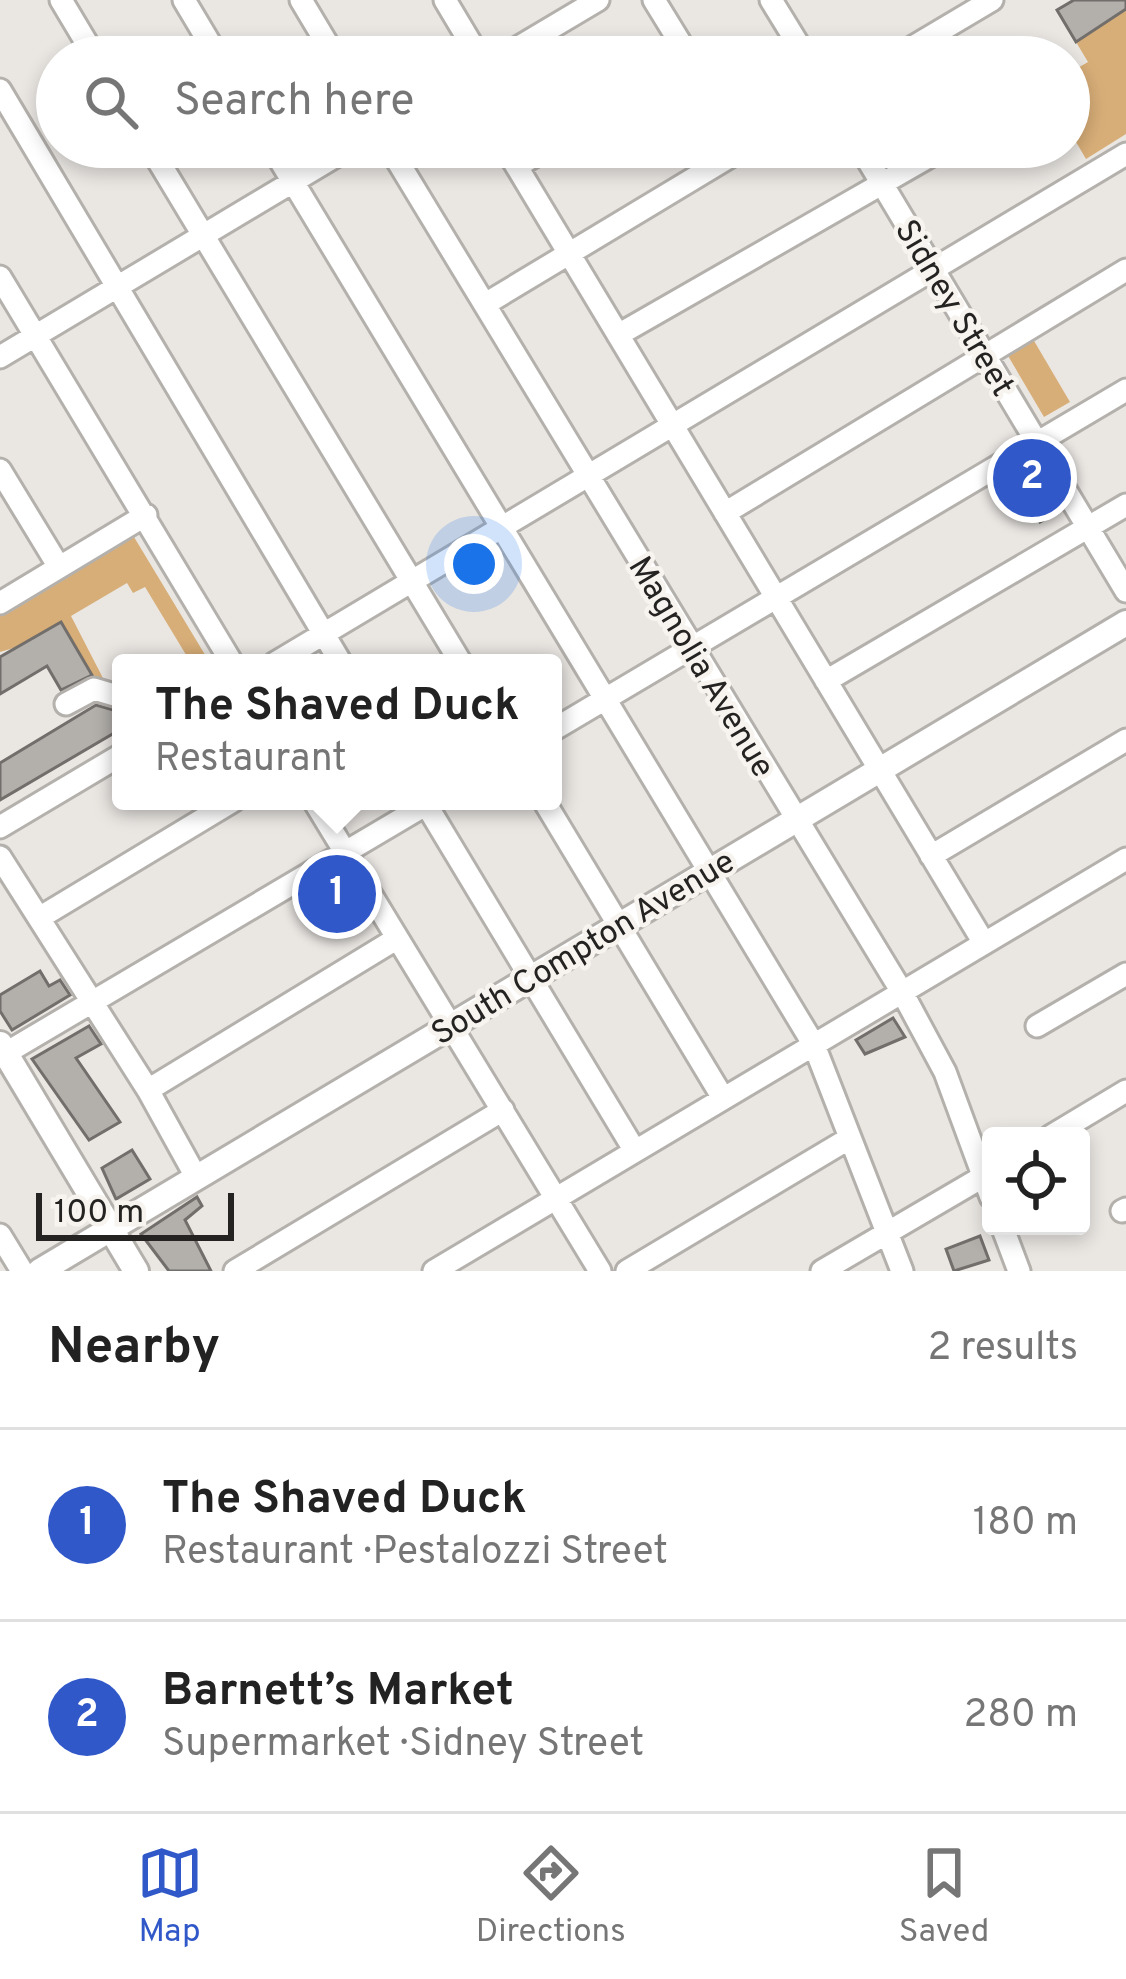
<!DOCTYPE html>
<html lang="en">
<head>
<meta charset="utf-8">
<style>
	:root { --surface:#fff; --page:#f2f2f2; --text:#222; --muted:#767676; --line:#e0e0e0; --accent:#3058c8 }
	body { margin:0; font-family:Overpass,sans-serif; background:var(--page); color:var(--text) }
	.controls { position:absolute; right:36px; bottom:36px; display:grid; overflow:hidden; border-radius:12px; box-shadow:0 6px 18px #0003 }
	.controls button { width:108px; height:108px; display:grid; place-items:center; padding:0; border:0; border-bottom:3px solid var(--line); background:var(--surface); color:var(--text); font:60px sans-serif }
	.scale { position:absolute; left:36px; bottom:30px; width:198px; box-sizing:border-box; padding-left:12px; border:6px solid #242322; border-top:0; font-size:33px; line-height:42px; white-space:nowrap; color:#242322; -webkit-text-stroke:9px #f7f4f0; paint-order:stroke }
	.you { position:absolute; left:474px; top:564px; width:42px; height:42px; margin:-30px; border:9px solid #fff; border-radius:50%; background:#1a73e8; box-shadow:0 0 0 18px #1a73e833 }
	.badge { display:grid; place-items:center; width:78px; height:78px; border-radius:50%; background:var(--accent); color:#fff; font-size:39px; font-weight:700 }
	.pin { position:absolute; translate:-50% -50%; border:6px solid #fff; box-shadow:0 3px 12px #0006 }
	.popup { position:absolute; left:112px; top:654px; width:450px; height:156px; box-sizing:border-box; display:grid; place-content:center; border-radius:12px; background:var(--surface); filter:drop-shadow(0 3px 9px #0005); font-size:39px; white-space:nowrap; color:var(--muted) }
	.popup b { font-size:45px; color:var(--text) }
	.popup::after { content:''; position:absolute; left:50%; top:100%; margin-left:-24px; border:24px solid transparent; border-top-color:var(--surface) }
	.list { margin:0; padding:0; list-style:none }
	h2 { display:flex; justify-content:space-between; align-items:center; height:156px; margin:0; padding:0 48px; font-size:51px }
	h2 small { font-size:39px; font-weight:400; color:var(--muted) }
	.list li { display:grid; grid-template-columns:78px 1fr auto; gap:36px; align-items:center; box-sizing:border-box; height:192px; padding:0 48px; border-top:3px solid var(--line) }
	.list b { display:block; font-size:45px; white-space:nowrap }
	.list p { margin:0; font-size:39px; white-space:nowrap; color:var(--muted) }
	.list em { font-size:39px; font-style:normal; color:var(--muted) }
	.icon { flex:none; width:66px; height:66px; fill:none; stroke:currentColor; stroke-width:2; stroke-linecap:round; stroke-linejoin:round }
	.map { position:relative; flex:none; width:1126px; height:1271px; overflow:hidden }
	.search { position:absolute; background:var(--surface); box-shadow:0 6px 18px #0003; left:36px; right:36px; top:36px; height:132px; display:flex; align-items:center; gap:30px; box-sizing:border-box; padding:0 42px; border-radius:66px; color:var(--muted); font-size:45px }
	.sheet { height:540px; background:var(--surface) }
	nav { display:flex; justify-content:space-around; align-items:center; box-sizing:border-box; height:168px; border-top:3px solid var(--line); background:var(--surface); font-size:33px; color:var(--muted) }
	nav a { display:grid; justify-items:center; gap:6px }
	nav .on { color:var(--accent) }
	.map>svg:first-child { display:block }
</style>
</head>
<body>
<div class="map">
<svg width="1126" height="1271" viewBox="0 0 1126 1271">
	<rect width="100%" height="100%" fill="#eae7e3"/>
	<path fill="#d8ae78" d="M1126 9V134L1086 159 1069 130V73L1088 62 1076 42Z
		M1030 334 1070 402 1044 417 1004 349Z
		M131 532 210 663H191L145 587 133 593 127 583 71 616 105 682 93 676 61 622 22 656 17 647 0 652V609Z"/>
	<path fill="#b3b0ac" stroke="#716e6b" stroke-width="3" d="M1074 0H1126V9L1076 42 1057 10Z
		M1033 470 1058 512 1040 522 1016 481Z
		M61 622 92 675 61 690 47 666 0 694V657Z
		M96 705 117 711 121 729 0 800V763Z
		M40 971 49 986 60 980 70 995 12 1030 0 1011V995Z
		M893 1018 905 1037 865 1054 856 1040Z
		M89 1026 101 1044 76 1058 120 1122 89 1140 32 1059Z
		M132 1150 150 1179 116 1199 102 1168Z
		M197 1197 202 1206 185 1220 211 1271H169L141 1234Z
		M980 1236 989 1260 954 1271 946 1249Z"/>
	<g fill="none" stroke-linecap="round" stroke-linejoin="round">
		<defs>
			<path id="minor" d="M61 0 95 57
				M184 0 218 57
				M301 0 335 57
				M445 0 479 57
				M654 0 689 57
				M771 0 806 57
				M502 57 598 0
				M896 57 992 0
				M0 90 341 663
				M150 147 461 663
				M272 147 814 1045 902 1271
				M389 147 902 992 945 1072 991 1197
				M505 147 984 943
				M860 147 1126 591
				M517 166 550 147
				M0 277 232 663
				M487 303 746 147
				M618 335 946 147
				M0 357 351 147
				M0 470 59 567
				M725 513 1126 270
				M0 603 146 515
				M275 663 1126 154
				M826 681 1126 505
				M66 704 94 689 121 697
				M553 730 1126 390
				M314 801 600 1271
				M424 801 635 1151
				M544 801 723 1098
				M0 827 121 755
				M931 856 1126 740
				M0 857 148 1090 195 1175
				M39 918 233 801
				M1037 1026 1126 974
				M6 1053 432 801
				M148 1090 396 939
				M1051 1136 1126 1091
				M1122 1211 1126 1209
				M1002 1226 1019 1271
				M0 1235 22 1271
				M235 1271 503 1110
				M434 1271 1126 859
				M627 1271 850 1138
				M822 1271 991 1172"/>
			<path id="major" d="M0 1044 136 1271
				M40 1271 1126 623"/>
		</defs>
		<use href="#minor" stroke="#b4b1ad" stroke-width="27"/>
		<use href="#major" stroke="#b4b1ad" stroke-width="30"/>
		<use href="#minor" stroke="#fff" stroke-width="21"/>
		<use href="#major" stroke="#fff" stroke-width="24"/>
	</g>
	<g text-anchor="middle" stroke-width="9" stroke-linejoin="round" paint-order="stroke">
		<g font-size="33" fill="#242322" stroke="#f7f4f0">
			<text transform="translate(956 307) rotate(59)" y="12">Sidney Street</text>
			<text transform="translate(703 666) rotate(59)" y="12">Magnolia Avenue</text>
			<text transform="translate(582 946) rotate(-31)" y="12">South Compton Avenue</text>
		</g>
	</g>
</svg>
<div class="controls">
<button><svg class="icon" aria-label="locate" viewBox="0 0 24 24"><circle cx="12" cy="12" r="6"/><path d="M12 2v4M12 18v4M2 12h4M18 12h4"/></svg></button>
</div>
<div class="scale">100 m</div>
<div class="you"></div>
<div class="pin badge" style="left:337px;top:894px">1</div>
<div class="popup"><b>The Shaved Duck</b>Restaurant</div>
<div class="pin badge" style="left:1032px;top:478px">2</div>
<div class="search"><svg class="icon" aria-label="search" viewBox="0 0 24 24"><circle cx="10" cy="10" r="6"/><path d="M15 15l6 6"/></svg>Search here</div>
</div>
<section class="sheet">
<h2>Nearby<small>2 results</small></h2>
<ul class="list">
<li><span class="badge">1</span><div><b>The Shaved Duck</b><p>Restaurant · Pestalozzi Street</p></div><em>180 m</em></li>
<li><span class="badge">2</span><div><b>Barnett’s Market</b><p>Supermarket · Sidney Street</p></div><em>280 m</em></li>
</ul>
</section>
<nav>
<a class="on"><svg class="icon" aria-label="map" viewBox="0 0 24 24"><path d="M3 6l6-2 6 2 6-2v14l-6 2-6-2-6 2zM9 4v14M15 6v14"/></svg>Map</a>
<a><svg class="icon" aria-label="directions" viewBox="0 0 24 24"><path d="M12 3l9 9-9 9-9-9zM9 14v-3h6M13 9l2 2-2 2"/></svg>Directions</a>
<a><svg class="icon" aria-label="saved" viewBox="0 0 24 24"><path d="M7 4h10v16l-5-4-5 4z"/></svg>Saved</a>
</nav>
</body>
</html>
